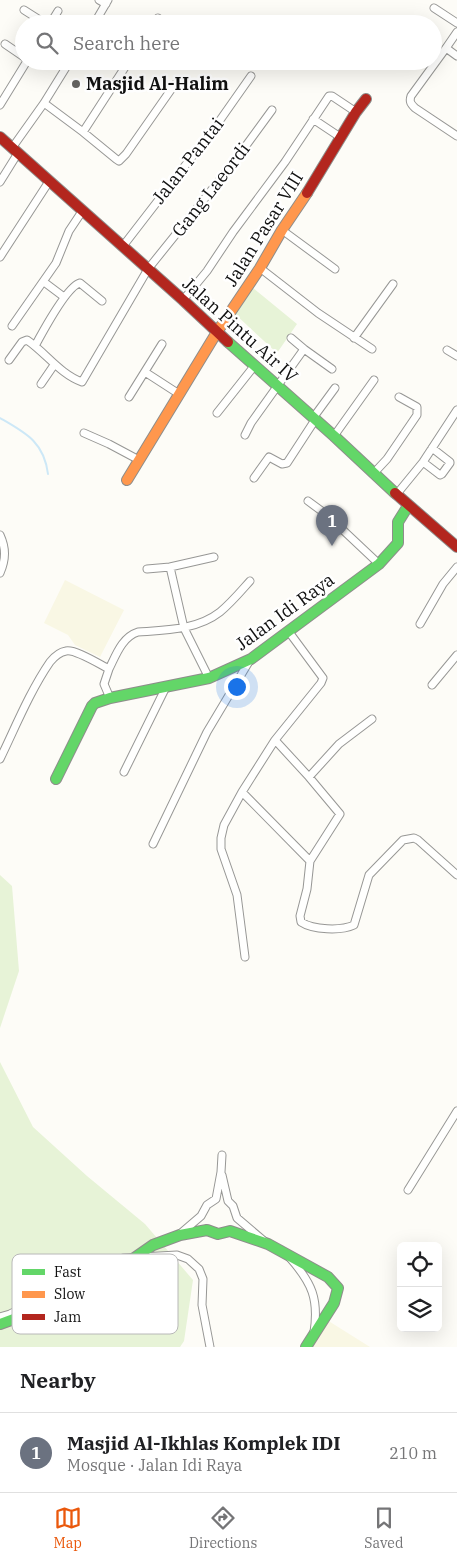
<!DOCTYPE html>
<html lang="en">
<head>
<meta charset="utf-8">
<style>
	:root { --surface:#fff; --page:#f2f2f2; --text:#202124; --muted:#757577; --line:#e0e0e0; --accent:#ea580c }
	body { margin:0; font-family:"IBM Plex Serif",serif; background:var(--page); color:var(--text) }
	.controls { position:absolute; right:15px; bottom:15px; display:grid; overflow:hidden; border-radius:8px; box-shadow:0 5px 20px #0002 }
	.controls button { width:45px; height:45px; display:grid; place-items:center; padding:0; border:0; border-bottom:1px solid var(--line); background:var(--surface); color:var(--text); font:25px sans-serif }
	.you { position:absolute; left:236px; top:686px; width:18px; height:18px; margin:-12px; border:4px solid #fff; border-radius:50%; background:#1a73e8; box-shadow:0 0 0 8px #1a73e833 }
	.badge { display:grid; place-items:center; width:32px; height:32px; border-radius:50%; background:var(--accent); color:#fff; font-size:16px; font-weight:700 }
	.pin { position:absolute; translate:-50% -41px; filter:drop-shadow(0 1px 2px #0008) }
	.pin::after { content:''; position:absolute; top:26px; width:18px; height:15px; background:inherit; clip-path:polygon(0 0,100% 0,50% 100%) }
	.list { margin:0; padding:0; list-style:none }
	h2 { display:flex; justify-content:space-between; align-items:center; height:65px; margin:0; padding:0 20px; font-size:21px }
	h2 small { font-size:16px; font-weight:400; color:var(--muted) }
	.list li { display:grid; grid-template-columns:32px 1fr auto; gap:15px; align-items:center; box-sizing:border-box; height:80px; padding:0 20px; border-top:1px solid var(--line) }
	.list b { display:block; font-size:19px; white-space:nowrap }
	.list p { margin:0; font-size:16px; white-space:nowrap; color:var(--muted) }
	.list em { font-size:16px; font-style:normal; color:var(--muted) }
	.icon { flex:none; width:28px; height:28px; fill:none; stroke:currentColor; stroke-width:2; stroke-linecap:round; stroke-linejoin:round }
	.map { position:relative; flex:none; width:457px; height:1347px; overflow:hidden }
	.search { position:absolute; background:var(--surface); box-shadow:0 5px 20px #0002; left:15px; right:15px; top:15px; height:55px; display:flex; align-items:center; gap:12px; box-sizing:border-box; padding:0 18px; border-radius:28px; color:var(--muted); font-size:19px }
	.sheet { height:145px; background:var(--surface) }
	nav { display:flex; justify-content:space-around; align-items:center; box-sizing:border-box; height:70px; border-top:1px solid var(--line); background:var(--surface); font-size:14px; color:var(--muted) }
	nav a { display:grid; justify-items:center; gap:2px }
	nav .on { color:var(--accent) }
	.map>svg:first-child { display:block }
</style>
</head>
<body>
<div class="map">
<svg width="457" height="1347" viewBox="0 0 457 1347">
	<rect width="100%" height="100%" fill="#fdfcf7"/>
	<path fill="#f9f7e4" d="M65 580 124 610 100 657 75 645 68 635 44 623Z
		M327 1320 370 1347H311Z"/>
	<path fill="#e7f3d7" d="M253 288 297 324 277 353 235 314Z
		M0 875 12 886 19 971 0 1028Z
		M0 1062 33 1127 87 1176 145 1224 193 1280 184 1341 180 1347H0Z"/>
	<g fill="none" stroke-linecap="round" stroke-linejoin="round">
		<path stroke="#cde8f7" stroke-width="2" d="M0 418C26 433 44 442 48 474"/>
		<defs>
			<path id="street" d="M99 0 106 4
				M434 8 457 23
				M24 10 46 24
				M50 24 58 11
				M94 24 108 0
				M155 24 158 18
				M5 44 24 57
				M446 48 457 32
				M457 56 446 48 411 96C409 102 411 104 415 108L457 136
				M44 103 83 132 116 159 119 161 126 154 175 84
				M0 105 27 61
				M313 119 340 137
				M83 132 129 61
				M12 148 44 103 70 61
				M0 182 18 153
				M282 230 335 269
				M123 246 218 123 251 76
				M0 257 50 180
				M260 268 318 313 372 349
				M44 282 64 297
				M183 300 207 271 233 232 285 162 329 96H332L356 112
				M12 326 56 263 69 231 83 210
				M291 338 304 349
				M354 338 393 284
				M35 346C42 333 67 286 80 283L102 301
				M447 350 457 356
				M9 360 22 342 27 340C46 353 60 374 82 382L148 269 234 162 272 110
				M145 372 179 394
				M41 384 54 365
				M129 397 162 344
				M217 413 255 365
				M313 418 335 388
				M84 433 109 444 139 460
				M245 435 251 423 304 349 332 369
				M334 436 374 380
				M423 462 440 475 442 474 450 463V462L432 448
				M373 474 387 459 417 415V407L399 397
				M254 478 269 457 282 464 287 463 315 420
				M396 495 423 462 457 410
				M308 501 327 515 379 564
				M0 535C6 548 6 559 0 573
				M170 567 184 628 209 678
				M147 569 170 567 214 557
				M420 624 443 584 457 567
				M109 669C116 655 122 637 138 632 166 630 197 630 220 612 231 603 241 591 250 581
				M432 685 457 655
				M275 740 309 777 340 814 310 861 307 889 300 916 301 922C313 930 341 931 354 925L369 875 403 840 414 838 418 840 457 875
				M0 759C15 728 30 691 50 662 54 657 60 652 66 651 75 649 99 664 109 669L104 684 110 698
				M124 772 166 687
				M309 777 339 744 372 719
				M242 792 310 861
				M153 844 207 732 250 660
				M245 957 237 895 221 849V838L224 825 242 792 275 740 321 683 323 678 289 632
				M222 1175 228 1201 233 1206 237 1218 264 1241
				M408 1190 457 1111
				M180 1234 201 1216 207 1205 216 1199 221 1172 222 1155
				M290 1258C312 1283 319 1299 314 1332
				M0 1317 10 1314 123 1258 177 1255 188 1259 199 1269 203 1279 202 1305 210 1347"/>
			<path id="fast" d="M228 342 334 436 395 493
				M56 779 92 706 95 703 110 698 209 678 251 659 379 564 398 543V522L408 506
				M0 1324 22 1316 120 1268 153 1245 180 1235 207 1230 218 1234 230 1231 268 1244 328 1277 338 1288 334 1303 306 1347"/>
			<path id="slow" d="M127 480 217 332 260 268 282 230 307 193"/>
			<path id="jam" d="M0 137 183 300 228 342
				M307 193 356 112 366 99
				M395 493 457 547"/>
		</defs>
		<use href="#street" stroke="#979795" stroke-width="9"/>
		<use href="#fast" stroke="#8e8d8b" stroke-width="12"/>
		<use href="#slow" stroke="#8e8d8b" stroke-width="12"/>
		<use href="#jam" stroke="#8e8d8b" stroke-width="12"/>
		<use href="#street" stroke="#fffffe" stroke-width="7"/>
		<use href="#fast" stroke="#63d668" stroke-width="10"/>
		<use href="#slow" stroke="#ff974d" stroke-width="10"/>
		<use href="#jam" stroke="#b3261e" stroke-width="10"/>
	</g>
	<circle fill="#646362" stroke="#fff" stroke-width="2" cx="76" cy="84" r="5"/>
	<g text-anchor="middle" stroke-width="5" stroke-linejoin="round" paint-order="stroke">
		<g font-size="18" font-weight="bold" fill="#111" stroke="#fff" text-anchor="start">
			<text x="86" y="90">Masjid Al-Halim</text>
		</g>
		<g font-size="18" fill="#111" stroke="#fff">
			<text transform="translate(188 161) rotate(-52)" y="6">Jalan Pantai</text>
			<text transform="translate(211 190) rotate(-52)" y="6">Gang Laeordi</text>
			<text transform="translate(264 229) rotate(-58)" y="6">Jalan Pasar VIII</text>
			<text transform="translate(240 330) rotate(42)" y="6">Jalan Pintu Air IV</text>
			<text transform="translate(285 612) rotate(-36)" y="6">Jalan Idi Raya</text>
		</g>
	</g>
	<rect x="12" y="1254" width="166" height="80" rx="8" fill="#fff" stroke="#b8b8b8" stroke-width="1"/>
	<rect x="22" y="1269" width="23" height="6" fill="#63d668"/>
	<rect x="22" y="1291" width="23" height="7" fill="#ff974d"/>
	<rect x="22" y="1314" width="23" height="6" fill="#b3261e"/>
	<g font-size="14" fill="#111">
		<text x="54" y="1277">Fast</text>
		<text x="54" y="1299">Slow</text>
		<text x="54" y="1322">Jam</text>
	</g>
</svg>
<div class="controls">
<button><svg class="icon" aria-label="locate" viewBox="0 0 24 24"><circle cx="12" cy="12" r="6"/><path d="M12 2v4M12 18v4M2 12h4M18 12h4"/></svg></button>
<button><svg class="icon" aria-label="layers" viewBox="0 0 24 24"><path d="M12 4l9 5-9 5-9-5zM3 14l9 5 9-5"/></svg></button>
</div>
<div class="you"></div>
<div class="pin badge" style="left:332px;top:546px;background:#6b7280">1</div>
<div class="search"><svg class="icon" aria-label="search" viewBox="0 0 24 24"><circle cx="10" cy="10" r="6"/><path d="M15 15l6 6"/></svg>Search here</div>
</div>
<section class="sheet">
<h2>Nearby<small></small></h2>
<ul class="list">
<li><span class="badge" style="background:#6b7280">1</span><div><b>Masjid Al-Ikhlas Komplek IDI</b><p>Mosque · Jalan Idi Raya</p></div><em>210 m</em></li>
</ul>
</section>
<nav>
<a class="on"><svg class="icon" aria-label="map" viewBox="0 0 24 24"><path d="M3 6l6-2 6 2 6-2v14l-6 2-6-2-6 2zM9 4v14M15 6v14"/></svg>Map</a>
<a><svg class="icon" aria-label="directions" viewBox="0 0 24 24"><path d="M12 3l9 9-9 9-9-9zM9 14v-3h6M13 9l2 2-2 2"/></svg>Directions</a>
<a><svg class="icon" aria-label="saved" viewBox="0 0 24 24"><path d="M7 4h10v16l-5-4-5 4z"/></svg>Saved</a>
</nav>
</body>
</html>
